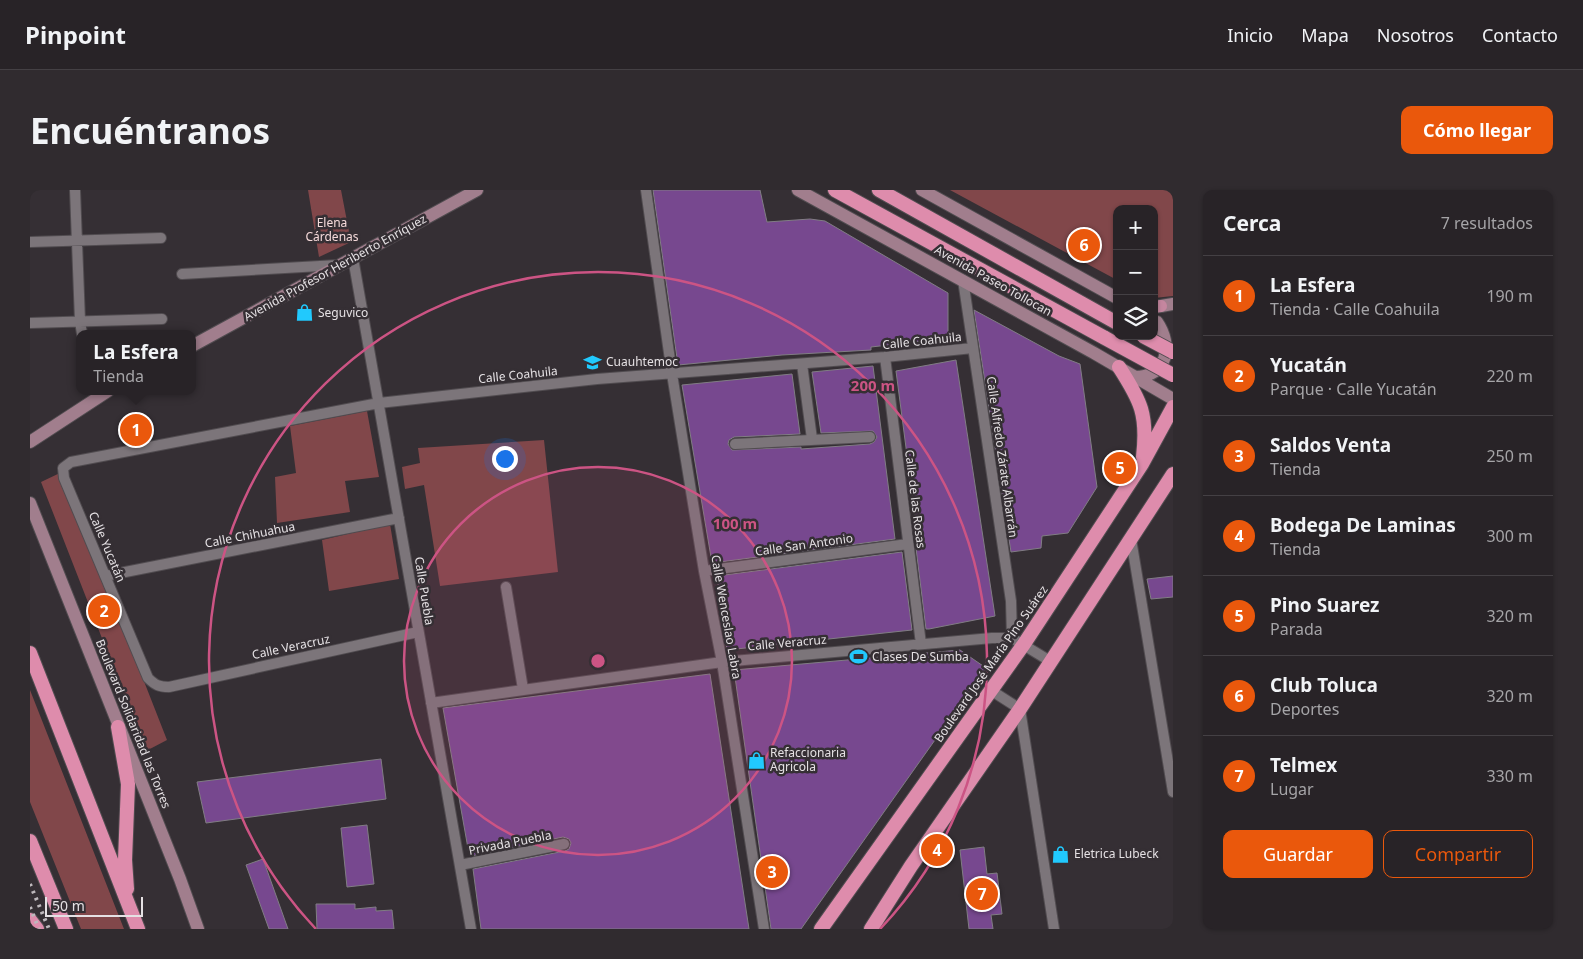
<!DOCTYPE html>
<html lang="es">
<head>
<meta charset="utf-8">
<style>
	:root { --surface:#282327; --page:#302b2f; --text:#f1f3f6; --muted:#a5a4a7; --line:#444044; --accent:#ea580c }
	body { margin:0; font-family:"Noto Sans",sans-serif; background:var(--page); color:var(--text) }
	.controls { position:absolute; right:15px; top:15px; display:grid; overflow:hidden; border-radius:10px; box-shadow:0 1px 4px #0004 }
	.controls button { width:45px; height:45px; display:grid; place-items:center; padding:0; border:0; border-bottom:1px solid var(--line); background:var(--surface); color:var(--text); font:25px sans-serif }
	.scale { position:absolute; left:15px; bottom:12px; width:98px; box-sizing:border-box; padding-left:5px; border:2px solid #e5e1e4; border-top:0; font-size:14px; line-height:18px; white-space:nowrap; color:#e5e1e4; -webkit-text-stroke:4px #352f34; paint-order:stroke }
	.you { position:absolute; left:474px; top:268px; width:18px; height:18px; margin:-12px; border:4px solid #fff; border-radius:50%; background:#1a73e8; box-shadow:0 0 0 8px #1a73e833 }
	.badge { display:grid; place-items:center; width:32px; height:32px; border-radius:50%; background:var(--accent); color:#fff; font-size:16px; font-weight:700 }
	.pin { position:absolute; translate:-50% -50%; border:2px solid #fff; box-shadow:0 1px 5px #0006 }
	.popup { position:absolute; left:46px; top:140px; width:120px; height:65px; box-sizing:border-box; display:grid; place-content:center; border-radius:10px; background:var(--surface); filter:drop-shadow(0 1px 4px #0005); font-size:16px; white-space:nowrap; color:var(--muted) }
	.popup b { font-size:19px; color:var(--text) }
	.popup::after { content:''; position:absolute; left:50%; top:100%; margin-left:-10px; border:10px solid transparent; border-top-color:var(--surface) }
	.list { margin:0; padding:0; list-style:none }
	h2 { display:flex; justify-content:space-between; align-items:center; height:65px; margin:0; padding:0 20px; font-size:21px }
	h2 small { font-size:16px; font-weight:400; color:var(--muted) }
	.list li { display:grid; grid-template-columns:32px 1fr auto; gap:15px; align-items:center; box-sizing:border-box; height:80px; padding:0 20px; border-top:1px solid var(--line) }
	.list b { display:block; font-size:19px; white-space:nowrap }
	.list p { margin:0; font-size:16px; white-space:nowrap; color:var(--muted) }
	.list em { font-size:16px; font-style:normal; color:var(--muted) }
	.actions { display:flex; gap:10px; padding:15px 20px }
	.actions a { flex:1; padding:11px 0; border:1px solid var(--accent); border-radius:10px; text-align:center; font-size:18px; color:var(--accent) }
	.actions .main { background:var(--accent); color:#fff }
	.icon { flex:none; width:28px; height:28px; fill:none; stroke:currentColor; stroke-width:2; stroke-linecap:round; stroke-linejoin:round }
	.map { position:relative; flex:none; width:1143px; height:739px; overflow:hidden; border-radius:10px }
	header { display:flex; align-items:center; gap:30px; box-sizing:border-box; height:70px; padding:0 25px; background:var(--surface); border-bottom:1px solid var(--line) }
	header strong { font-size:24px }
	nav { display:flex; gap:28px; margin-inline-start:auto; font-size:18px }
	.intro { display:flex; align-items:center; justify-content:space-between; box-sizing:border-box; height:120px; padding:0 30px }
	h1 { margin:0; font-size:35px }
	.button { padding:12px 22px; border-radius:10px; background:var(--accent); color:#fff; font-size:18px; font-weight:700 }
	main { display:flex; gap:30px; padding:0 30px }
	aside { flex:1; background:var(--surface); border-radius:10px; box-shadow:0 1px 4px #0004 }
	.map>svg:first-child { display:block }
</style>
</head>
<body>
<header>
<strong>Pinpoint</strong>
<nav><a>Inicio</a><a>Mapa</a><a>Nosotros</a><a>Contacto</a></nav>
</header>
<div class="intro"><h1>Encuéntranos</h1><a class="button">Cómo llegar</a></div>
<main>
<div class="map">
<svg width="1143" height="739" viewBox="0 0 1143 739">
	<rect width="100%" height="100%" fill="#352f34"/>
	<path fill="#81474a" d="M278 0H311L321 52 289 67Z
		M920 0H1143V106L1124 108V19H1087V90Z
		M337 221 349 287 315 291 320 322 247 333 245 287 266 283 260 236Z
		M514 250 528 382 410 396 394 295 375 299 372 277 390 273 388 258Z
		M32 282 137 550 116 561 11 292Z
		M360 334 369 389 299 401 292 350Z
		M0 500 94 739H51L0 612Z"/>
	<path fill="#77488f" stroke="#817d84" d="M623 0H730L737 32 780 29 795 31 918 103V141L921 148 841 157V160L752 165 648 175Z
		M944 120 1029 166 1050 174 1067 297 1038 343 1012 346 1011 358 981 362Z
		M926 170 965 426 899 439H896L886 358 889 357 866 181Z
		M843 176 865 349 682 373 652 195 762 184 770 244 704 247 699 250 698 254 702 260 771 257V259L840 254 844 252 847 247 843 241 791 243 782 182Z
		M872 362 882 440 697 460 687 386Z
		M1143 386V407L1121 409 1117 389Z
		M930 460 956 478 771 739H741L704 480Z
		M680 484 719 739H451L443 679 535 661 539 659 541 653 539 649 533 647 441 666V664H439L413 518Z
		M351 569 356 609 176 633 167 592Z
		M337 635 344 694 317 697 311 638Z
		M954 657 957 684 967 683 972 724 961 725 963 739H939L930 660Z
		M233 669 258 739H239L216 675Z
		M286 714H325V719L346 717V721L362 720 364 739H287Z"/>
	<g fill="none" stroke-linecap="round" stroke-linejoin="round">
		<defs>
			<path id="minor" d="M45 0 50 131 52 144
				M616 0 642 184 674 381 692 472 734 739
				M0 52 131 48
				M323 68 441 739
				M152 84 308 75
				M933 90 981 411 982 448
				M0 133 132 129
				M855 167 891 454
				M772 174 782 249
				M705 254 840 247
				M1101 349 1143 602
				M674 381 878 354
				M75 386 369 328
				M476 397 493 499
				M388 442 139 497C129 497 125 495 118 488L34 288 33 278 41 272 349 213 567 189 855 167 943 158
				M962 501 990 519 1024 739
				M401 513 692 472 962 448H982L1020 471
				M430 675 534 654"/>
			<path id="secondary" d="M768 0 1064 163 1143 209
				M892 0 1087 108
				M1131 116 1143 114
				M162 156 447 0
				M1105 187C1138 187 1143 155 1127 132
				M0 252 78 201
				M0 313 150 689 168 739"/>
			<path id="primary" d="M1124 117 1131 116"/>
			<path id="trunk" d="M805 0 1075 148
				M849 0 1087 133
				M1089 177C1111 211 1118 225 1113 267
				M0 463 108 739
				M88 537 98 594 95 670 97 699
				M0 651 36 739
				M0 730 7 739
				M791 739 994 454 1112 274 1143 217
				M841 739 881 676 990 519 1143 284"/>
		</defs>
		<use href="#minor" stroke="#514c50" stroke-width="12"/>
		<use href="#secondary" stroke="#514c50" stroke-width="14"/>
		<use href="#primary" stroke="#514c50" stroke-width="14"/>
		<use href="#trunk" stroke="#514c50" stroke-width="16"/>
		<use href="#minor" stroke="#7c757a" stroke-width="10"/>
		<use href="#secondary" stroke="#a17e8d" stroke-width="12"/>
		<use href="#primary" stroke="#c5869f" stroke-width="12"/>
		<use href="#trunk" stroke="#de8cac" stroke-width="14"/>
		<path stroke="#bdb8bc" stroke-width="4" stroke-dasharray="2.5 5" stroke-linecap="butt" d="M0 694 19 739
			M0 717 9 739"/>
		<defs>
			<path id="trunk-bridge" d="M1113 146 1143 162
				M1075 148 1143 185"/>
		</defs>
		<use href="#trunk-bridge" stroke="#514c50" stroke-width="16" stroke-linecap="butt"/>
		<use href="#trunk-bridge" stroke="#de8cac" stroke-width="14"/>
	</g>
	<circle cx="568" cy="471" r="194" fill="#cc5484" fill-opacity=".12"/>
	<g fill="none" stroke="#cc5484" stroke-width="2.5">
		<circle cx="568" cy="471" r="194"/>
		<path d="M286 739A389 389 0 1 1 850 739"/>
	</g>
	<defs>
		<symbol id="shop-bare" viewBox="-9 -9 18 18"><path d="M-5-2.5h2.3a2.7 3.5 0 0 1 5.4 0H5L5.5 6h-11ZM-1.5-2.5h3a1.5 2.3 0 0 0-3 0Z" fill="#21c9fd" stroke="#352f34" stroke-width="2.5" paint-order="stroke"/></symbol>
		<symbol id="school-bare" viewBox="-9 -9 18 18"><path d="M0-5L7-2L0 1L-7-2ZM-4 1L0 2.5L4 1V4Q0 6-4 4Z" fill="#21c9fd" stroke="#352f34" stroke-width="2.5" paint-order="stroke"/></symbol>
		<symbol id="stadium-bare" viewBox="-9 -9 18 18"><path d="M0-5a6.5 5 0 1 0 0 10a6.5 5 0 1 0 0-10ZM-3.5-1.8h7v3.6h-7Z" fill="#21c9fd" stroke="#352f34" stroke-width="2.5" paint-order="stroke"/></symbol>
	</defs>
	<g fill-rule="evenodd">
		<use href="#shop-bare" x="262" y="110" width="25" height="25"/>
		<use href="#school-bare" x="550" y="160" width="25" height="25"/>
		<use href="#stadium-bare" x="816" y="454" width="25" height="25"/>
		<use href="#shop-bare" x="714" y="558" width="25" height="25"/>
		<use href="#shop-bare" x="1018" y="652" width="25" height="25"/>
	</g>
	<g text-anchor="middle" stroke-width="5" stroke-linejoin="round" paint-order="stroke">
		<g font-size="12" fill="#f5dada" stroke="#352f34">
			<text x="302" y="37">Elena<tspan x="302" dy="14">Cárdenas</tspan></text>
		</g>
		<g font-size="12" fill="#e5e1e4" stroke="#352f34">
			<text transform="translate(305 78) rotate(-29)" y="4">Avenida Profesor Heriberto Enríquez</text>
			<text transform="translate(963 91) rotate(29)" y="4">Avenida Paseo Tollocan</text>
			<text transform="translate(892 151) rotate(-6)" y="4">Calle Coahuila</text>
			<text transform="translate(488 185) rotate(-6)" y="4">Calle Coahuila</text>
			<text transform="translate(972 267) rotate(82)" y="4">Calle Alfredo Zárate Albarrán</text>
			<text transform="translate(885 309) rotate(83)" y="4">Calle de las Rosas</text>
			<text transform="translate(220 345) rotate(-11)" y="4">Calle Chihuahua</text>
			<text transform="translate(774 355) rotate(-8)" y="4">Calle San Antonio</text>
			<text transform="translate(77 357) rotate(67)" y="4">Calle Yucatán</text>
			<text transform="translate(394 401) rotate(81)" y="4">Calle Puebla</text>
			<text transform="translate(696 427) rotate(80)" y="4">Calle Wenceslao Labra</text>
			<text transform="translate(757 453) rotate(-5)" y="4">Calle Veracruz</text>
			<text transform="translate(261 457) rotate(-12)" y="4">Calle Veracruz</text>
			<text transform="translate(961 474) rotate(-55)" y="4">Boulevard José María Pino Suárez</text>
			<text transform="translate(103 534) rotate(68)" y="4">Boulevard Solidaridad las Torres</text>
			<text transform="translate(480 653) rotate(-11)" y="4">Privada Puebla</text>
		</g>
		<g font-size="12" fill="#e5e1e4" stroke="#352f34" text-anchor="start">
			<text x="288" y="127">Seguvico</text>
			<text x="576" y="176">Cuauhtemoc</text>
			<text x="842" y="471">Clases De Sumba</text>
			<text x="740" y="567">Refaccionaria<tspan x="740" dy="14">Agricola</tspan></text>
			<text x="1044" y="668">Eletrica Lubeck</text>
		</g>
	</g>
	<circle cx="568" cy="471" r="8" fill="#cc5484" stroke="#352f34" stroke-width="2.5"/>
	<g font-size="15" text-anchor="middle" font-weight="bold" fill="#cc5484" stroke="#352f34" stroke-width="5" stroke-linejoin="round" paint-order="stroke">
		<text x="843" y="201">200 m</text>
		<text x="705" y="339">100 m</text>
	</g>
</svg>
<div class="controls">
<button>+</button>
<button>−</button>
<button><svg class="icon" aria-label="layers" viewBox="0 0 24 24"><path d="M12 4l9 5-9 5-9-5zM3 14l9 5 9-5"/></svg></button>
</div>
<div class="scale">50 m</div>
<div class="you"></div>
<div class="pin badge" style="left:106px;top:240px">1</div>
<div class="popup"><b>La Esfera</b>Tienda</div>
<div class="pin badge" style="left:74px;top:421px">2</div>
<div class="pin badge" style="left:742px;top:682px">3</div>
<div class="pin badge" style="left:907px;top:660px">4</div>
<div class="pin badge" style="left:1090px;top:278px">5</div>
<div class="pin badge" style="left:1054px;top:55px">6</div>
<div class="pin badge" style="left:952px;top:704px">7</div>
</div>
<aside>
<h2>Cerca<small>7 resultados</small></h2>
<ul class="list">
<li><span class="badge">1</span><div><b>La Esfera</b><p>Tienda · Calle Coahuila</p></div><em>190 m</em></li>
<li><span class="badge">2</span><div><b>Yucatán</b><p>Parque · Calle Yucatán</p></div><em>220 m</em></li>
<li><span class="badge">3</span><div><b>Saldos Venta</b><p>Tienda</p></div><em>250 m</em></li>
<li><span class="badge">4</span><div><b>Bodega De Laminas</b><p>Tienda</p></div><em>300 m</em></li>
<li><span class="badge">5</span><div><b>Pino Suarez</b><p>Parada</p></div><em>320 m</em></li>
<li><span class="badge">6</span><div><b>Club Toluca</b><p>Deportes</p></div><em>320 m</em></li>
<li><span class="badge">7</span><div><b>Telmex</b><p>Lugar</p></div><em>330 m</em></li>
</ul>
<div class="actions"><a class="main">Guardar</a><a>Compartir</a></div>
</aside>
</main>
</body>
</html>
